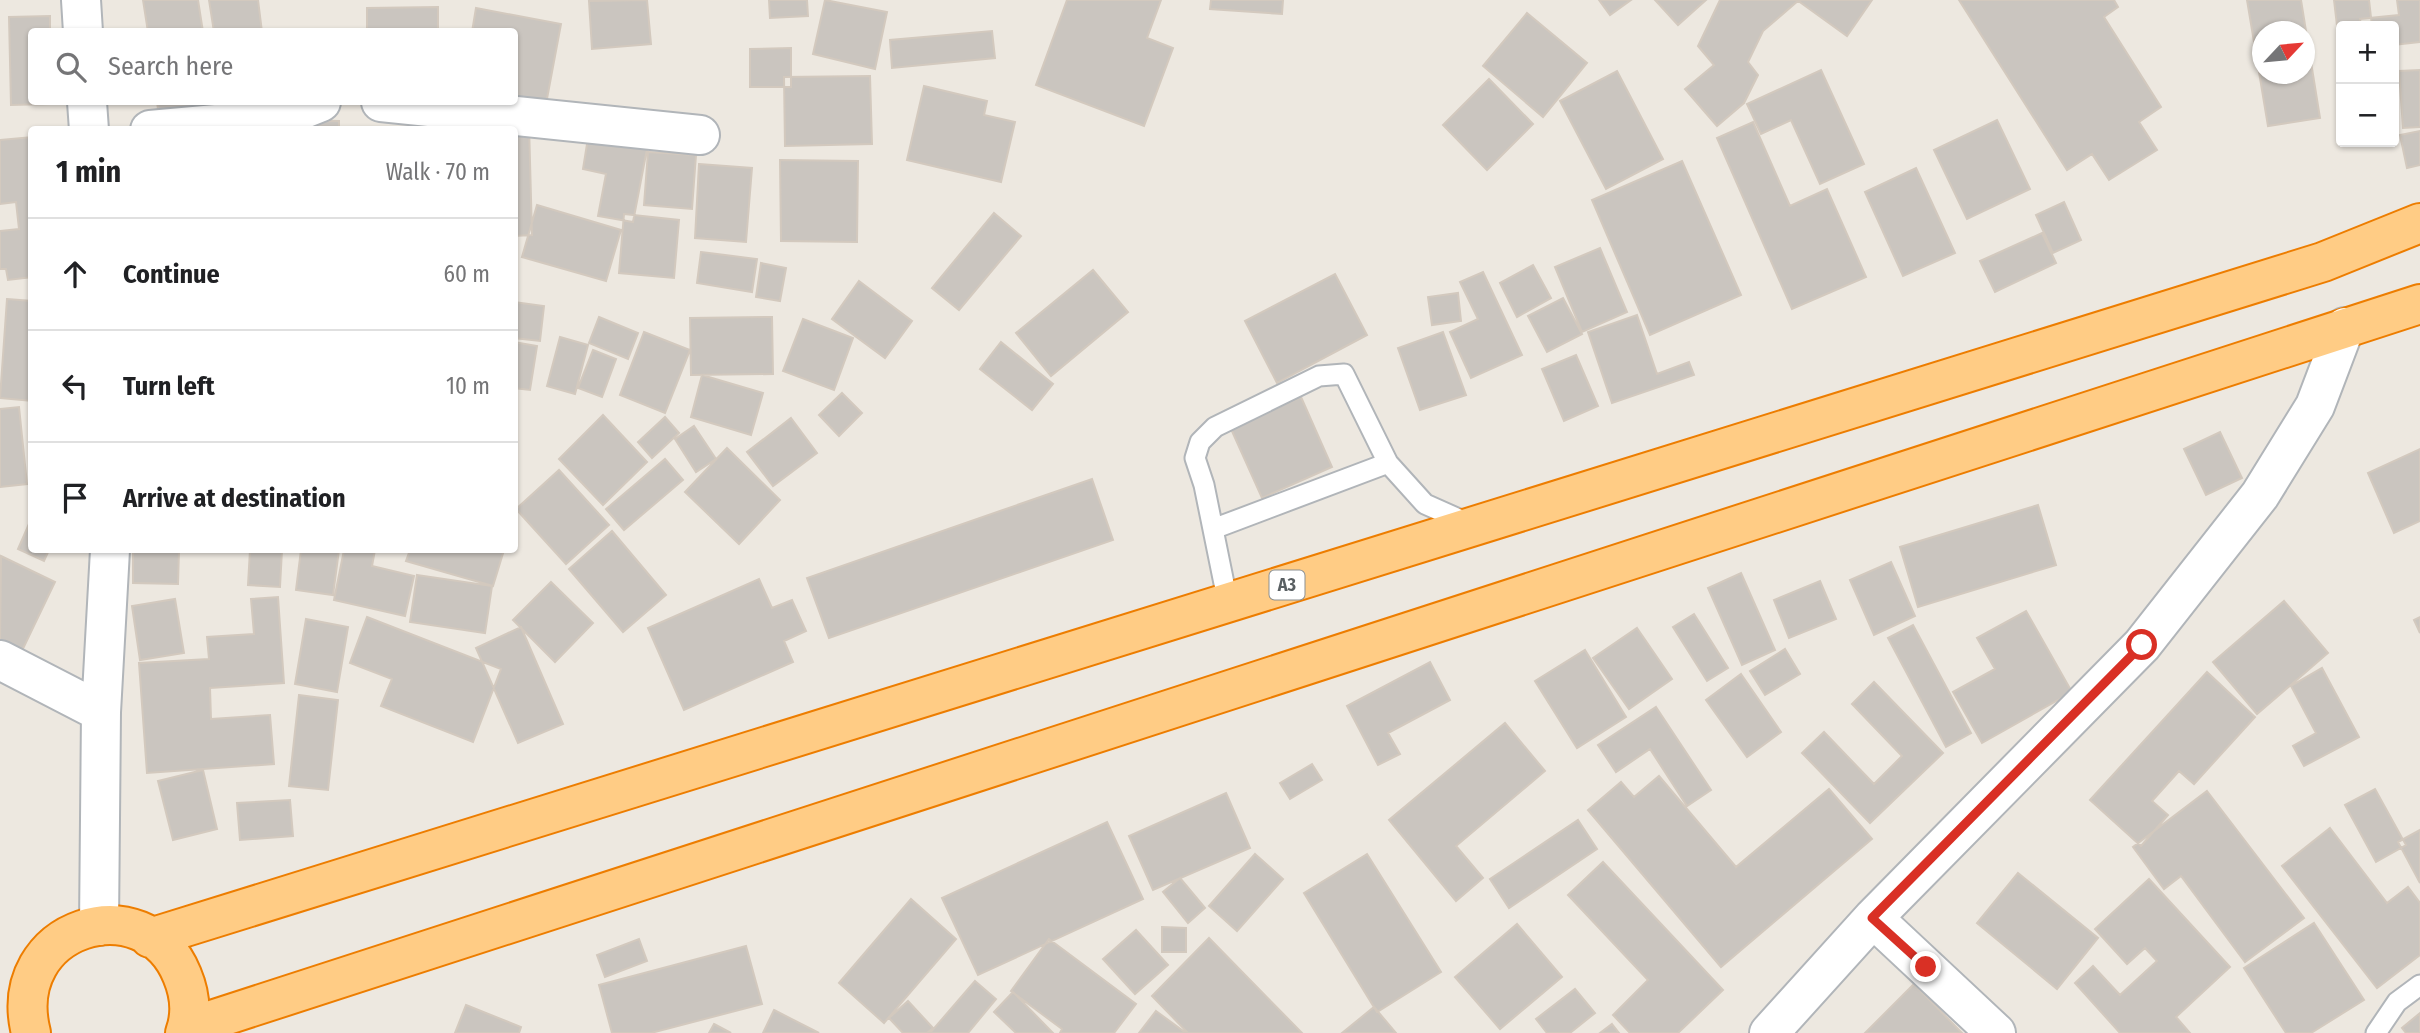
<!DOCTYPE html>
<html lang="en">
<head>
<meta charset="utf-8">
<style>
	:root { --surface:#fff; --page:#f6f6f6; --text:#202124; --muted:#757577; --line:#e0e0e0 }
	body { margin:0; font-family:"Fira Sans Condensed",sans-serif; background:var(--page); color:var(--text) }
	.controls { position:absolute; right:21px; top:21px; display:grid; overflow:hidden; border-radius:7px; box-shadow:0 2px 5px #0004 }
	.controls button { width:63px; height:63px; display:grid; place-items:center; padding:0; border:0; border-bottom:2px solid var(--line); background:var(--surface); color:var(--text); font:35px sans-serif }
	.compass { position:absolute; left:2252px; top:21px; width:63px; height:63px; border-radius:50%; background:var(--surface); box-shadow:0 2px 5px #0004; rotate:64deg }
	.stop { position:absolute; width:21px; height:21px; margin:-16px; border:5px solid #d93025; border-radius:50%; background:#fff }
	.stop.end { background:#d93025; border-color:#fff; box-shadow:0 2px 7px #0008 }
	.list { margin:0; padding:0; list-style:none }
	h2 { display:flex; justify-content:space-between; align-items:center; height:91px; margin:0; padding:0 28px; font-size:30px }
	h2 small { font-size:23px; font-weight:400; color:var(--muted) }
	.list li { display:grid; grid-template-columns:46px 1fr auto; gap:21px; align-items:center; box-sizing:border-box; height:112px; padding:0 28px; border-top:2px solid var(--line) }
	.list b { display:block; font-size:26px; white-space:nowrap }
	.list em { font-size:23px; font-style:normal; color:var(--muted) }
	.icon { flex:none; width:38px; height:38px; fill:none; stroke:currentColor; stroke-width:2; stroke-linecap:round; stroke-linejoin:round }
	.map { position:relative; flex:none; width:2420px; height:1033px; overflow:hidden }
	.search { position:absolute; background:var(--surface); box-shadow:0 2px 5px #0004; left:28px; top:28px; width:490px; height:77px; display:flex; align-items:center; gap:18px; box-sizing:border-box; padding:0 24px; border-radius:7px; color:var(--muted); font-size:26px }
	.panel { position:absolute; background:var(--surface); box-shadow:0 2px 5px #0004; left:28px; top:126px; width:490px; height:427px; border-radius:7px }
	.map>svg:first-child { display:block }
</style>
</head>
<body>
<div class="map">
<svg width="2420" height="1033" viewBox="0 0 2420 1033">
	<rect width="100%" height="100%" fill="#ede8e0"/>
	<path fill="#cac5bf" stroke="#d3c9be" stroke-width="2" fill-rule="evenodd" d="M143 0H198L203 32H148Z
		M209 0H258L262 32H214Z
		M647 0 651 44 592 49 589 1Z
		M769 0H807L808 16 770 18Z
		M825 0 887 12 875 69 813 54Z
		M1067 0H1161L1147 38 1173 48 1144 126 1036 85Z
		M1211 0H1283L1282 14 1210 9Z
		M1599 0H1631L1610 15Z
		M1655 0H1706L1678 25Z
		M1720 0H1799L1763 31 1748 62 1758 75 1744 103 1717 126 1685 89 1714 65 1698 46Z
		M1797 0H1872L1847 36Z
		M1959 0H2114L2118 7 2104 17 2161 107 2139 122 2157 150 2109 180 2092 154 2067 170Z
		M2247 0H2301L2320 118 2268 126ZM2262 32H2304V74H2262Z
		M2334 0H2369L2372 26H2341V34H2338Z
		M2397 0H2420V42L2394 45V26H2361L2360 19 2399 15Z
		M438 7V32H367V8Z
		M476 8 561 24 546 104 514 98V32H472Z
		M1527 13 1587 63 1543 117 1483 66Z
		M50 16V32H32V102L51 104 11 105 9 17Z
		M992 31 995 58 892 68 890 40Z
		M791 48V87H750V49Z
		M1821 70 1864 164 1820 184 1791 120 1761 134 1747 104Z
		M2420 70V127L2403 128 2399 71Z
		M1617 71 1663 159 1606 189 1560 101Z
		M870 76 872 144 785 146 784 77Z
		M1489 79 1533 124 1487 170 1443 125Z
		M924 86 987 101 984 115 1015 122 1001 182 907 160Z
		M157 102H254L159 116Z
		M288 120 339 121V130H288Z
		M1997 120 2030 189 1967 219 1934 150Z
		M1753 122 1790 206 1827 189 1866 277 1792 309 1717 138Z
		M529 124 532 235 514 236V130H368Z
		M2420 131V165L2407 168 2400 135Z
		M32 137V277L8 280 6 269H0V231L19 229 16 202 0 204V140Z
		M588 138 647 149 633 222 598 216 606 174 583 169Z
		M648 152 696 155 692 209 644 205Z
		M780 160 858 161 857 242 781 241Z
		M1682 161 1741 295 1650 335 1592 200Z
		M699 164 752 168 746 242 695 238Z
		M1916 168 1955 253 1903 276 1865 192Z
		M2064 202 2081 240 2053 253 2036 215Z
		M537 205 621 230 606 281 522 257Z
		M994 213 1021 236 959 310 932 288Z
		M624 214 679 220 674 278 619 273Z
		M2042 233 2056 263 1995 292 1980 261Z
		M1600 248 1627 312 1582 332 1555 267Z
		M701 252 757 259 752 292 697 283Z
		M761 263 786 268 780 301 756 297Z
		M1533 265 1551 298 1517 317 1500 283Z
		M1093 270 1128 312 1051 376 1016 333Z
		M1483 272 1522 355 1471 378 1450 332 1478 319 1460 282Z
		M1335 274 1367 335 1277 383 1245 321Z
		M859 281 912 321 885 358 832 319Z
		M1458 293 1461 321 1432 325 1428 297Z
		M1563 298 1582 334 1547 352 1528 316Z
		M7 299 32 301V401L0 398Z
		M514 302 544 306 540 341 514 338Z
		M1637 315 1657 374 1689 362 1694 375 1612 403 1588 332Z
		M599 317 638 333 628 359 589 343Z
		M772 317 773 374 691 375 690 318Z
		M803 319 853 338 834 390 783 371Z
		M644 332 690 350 665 413 620 395Z
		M1443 332 1466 395 1420 410 1398 348Z
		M560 337 588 345 575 394 547 386Z
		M514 342 537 346 530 390 514 388Z
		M1001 342 1053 384 1032 410 980 369Z
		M593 350 616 359 602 397 578 388Z
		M1576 355 1598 406 1564 421 1542 369Z
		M702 375 763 393 751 435 691 417Z
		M842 393 862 413 839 436 819 415Z
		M1301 397 1332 467 1262 498 1231 429Z
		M19 407 27 484 0 487V409Z
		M603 415 647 462 603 505 559 459Z
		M665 417 679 433 652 458 638 442Z
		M791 418 817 453 773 486 747 452Z
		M514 423H517V446L514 445Z
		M694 426 716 459 696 472 675 439Z
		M2220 432 2242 478 2206 495 2184 449Z
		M727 448 780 500 739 544 685 492Z
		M2420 449V521L2394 533 2368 473Z
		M665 459 683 480 624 530 606 509Z
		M559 470 609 525 566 564 516 509Z
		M1092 479 1113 540 829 638 807 578Z
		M2038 505 2056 565 1918 607 1900 547Z
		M32 517V550H49L44 561 18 549Z
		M612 531 666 595 623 632 569 569Z
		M133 550H179L178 584 133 583Z
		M250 550H282L280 587 248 585Z
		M301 550H339L333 595 296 590Z
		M344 550H375L372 566 414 576 405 616 334 600Z
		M410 550H504L493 586 406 561Z
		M1 556 55 582 20 655 0 645Z
		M1891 562 1915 616 1874 635 1850 580Z
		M1741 573 1775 650 1742 665 1708 588Z
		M417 575 492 586 485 633 410 622Z
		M759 579 772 608 792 600 806 631 784 641 793 662 684 710 648 628Z
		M1820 581 1836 619 1789 638 1774 600Z
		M551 582 593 623 555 662 513 620Z
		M278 597 284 683 210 688 211 719 270 715 274 764 147 773 139 663 209 659 207 637 254 634 251 599Z
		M175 599 184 653 140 660 132 606Z
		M2284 601 2328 653 2257 714 2213 662Z
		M2026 611 2072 692 1982 743 1953 692 1995 669 1977 638Z
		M1694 614 1728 668 1707 681 1673 627Z
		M367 617 501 669 473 742 381 706 392 679 350 663Z
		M2420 617V633L2414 620Z
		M306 619 348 627 337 692 295 684Z
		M1913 625 1971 733 1946 747 1888 638Z
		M521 627 563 724 518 743 476 648Z
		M1637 628 1672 679 1629 709 1593 658Z
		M1785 649 1800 674 1765 695 1750 671Z
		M1585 650 1626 717 1577 748 1535 681Z
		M1430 662 1450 700 1388 733 1400 754 1378 765 1347 706Z
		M2322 668 2359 737 2304 766 2293 746 2316 733 2291 686Z
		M2207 672 2255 717 2194 784 2179 771 2152 801 2168 815 2141 846 2090 800Z
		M1741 674 1781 732 1747 757 1706 700Z
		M1874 682 1943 753 1870 823 1802 753 1824 732 1874 784 1902 756 1852 704Z
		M299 695 338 700 328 790 289 786Z
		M1656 707 1711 790 1687 806 1650 749 1616 772 1598 745Z
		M1505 723 1545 771 1456 846 1483 878 1456 901 1389 820Z
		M1312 764 1322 780 1290 799 1280 783Z
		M203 770 217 829 173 840 158 781Z
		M1659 776 1736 867 1829 789 1872 839 1721 967 1588 810 1621 782 1634 797Z
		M2375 789 2406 845 2376 862 2345 805Z
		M2207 791 2304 918 2245 962 2181 876 2164 889 2133 847Z
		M1226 793 1250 848 1153 890 1129 836Z
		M290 800 293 836 240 840 237 803Z
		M1578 820 1597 849 1509 908 1490 879Z
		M1107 822 1143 899 978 975 942 898Z
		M2330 828 2387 903 2408 887 2420 903V955L2377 988 2282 866Z
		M2420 830V883L2398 842Z
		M1255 854 1283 879 1237 931 1209 906Z
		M1367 854 1441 972 1377 1012 1304 893Z
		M1603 862 1723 990 1678 1033H1630L1613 1015 1648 980 1568 895Z
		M2018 873 2098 938 2057 989 1977 923Z
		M1180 878 1205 908 1188 923 1163 892Z
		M2149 879 2230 967 2176 1017 2190 1033H2120L2075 983 2093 966 2120 995 2157 961 2145 948 2127 964 2095 929Z
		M911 899 956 939 884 1023 839 983Z
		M2314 923 2364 1000 2311 1033H2286L2244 968Z
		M1517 924 1562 977 1500 1029 1455 977Z
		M1162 927 1186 928V952H1162Z
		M1136 930 1168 965 1135 994 1103 959Z
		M1209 938 1302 1033H1188L1152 996Z
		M639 939 647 961 605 977 597 955Z
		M1049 939 1136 1004 1114 1033H1060L1062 1029 1011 991Z
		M746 946 762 1004 651 1033H612L599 985Z
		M975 981 996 999 968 1033H930Z
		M1914 984 1962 1033H1865Z
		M1575 989 1595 1013 1570 1033H1547L1536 1019Z
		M1013 992 1053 1033H1016L994 1012Z
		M908 1001 933 1028 927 1033H903L889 1018Z
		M466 1005 521 1027 519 1033H455Z
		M1374 1007 1396 1033H1342Z
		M774 1010 819 1033H763Z
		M1156 1011 1186 1033H1139Z
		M2420 1013V1033H2406L2402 1028Z
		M714 1024 731 1033H709Z
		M1612 1024 1619 1033H1600Z"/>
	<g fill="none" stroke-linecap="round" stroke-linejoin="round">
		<defs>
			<path id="lane" d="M1213 529 1388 463
				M1228 603 1204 485 1195 458 1200 442 1215 427 1319 376 1344 374 1388 463 1425 504 1470 524
				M2376 1033 2397 1002 2420 985"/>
			<path id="street" d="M81 0 83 32
				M87 102 89 130
				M381 102 700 135
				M150 130 281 118 321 102
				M0 660 101 712
				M1873 918 1996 1033
				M99 926 101 712 110 550
				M1769 1033 1873 918 2142 645 2260 495 2315 406 2345 327"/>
			<path id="highway" d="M150 938 2323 262 2420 223
				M187 1028 2420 304
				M31 1033C4 926 145 884 182 975 190 994 192 1014 185 1033"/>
		</defs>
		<use href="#lane" stroke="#b1b5b9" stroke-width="23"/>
		<use href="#street" stroke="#b1b5b9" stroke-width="42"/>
		<use href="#highway" stroke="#ed7d00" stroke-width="42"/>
		<use href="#lane" stroke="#fff" stroke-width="19"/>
		<use href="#street" stroke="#fff" stroke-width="38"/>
		<use href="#highway" stroke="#ffcc85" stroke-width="38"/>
	</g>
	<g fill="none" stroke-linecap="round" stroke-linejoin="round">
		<path stroke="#d93025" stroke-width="9" d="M1926 967 1872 918 2142 645"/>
	</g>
	<g text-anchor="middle" stroke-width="5" stroke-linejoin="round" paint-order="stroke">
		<rect fill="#fff" stroke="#8b8f91" stroke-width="2" x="1269.5" y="570.5" width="35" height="29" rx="5"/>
		<g font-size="18" font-weight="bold" fill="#595f62">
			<text x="1287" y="591">A3</text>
		</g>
	</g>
</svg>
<div class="controls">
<button>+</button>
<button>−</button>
</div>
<svg class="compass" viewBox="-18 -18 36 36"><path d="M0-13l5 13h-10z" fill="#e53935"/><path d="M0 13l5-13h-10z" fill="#757577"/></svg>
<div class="stop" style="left:2142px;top:645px"></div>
<div class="stop end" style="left:1926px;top:967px"></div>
<div class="search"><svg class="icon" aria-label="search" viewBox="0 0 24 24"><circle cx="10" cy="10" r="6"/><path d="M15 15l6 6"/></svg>Search here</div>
<section class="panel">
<h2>1 min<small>Walk · 70 m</small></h2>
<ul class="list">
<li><svg class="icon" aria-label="ahead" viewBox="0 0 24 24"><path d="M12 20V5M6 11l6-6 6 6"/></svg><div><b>Continue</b></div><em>60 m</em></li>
<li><svg class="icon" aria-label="left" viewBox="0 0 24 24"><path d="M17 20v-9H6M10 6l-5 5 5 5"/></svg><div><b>Turn left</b></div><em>10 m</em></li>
<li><svg class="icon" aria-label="arrive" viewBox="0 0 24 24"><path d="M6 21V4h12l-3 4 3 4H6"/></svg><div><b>Arrive at destination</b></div></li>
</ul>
</section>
</div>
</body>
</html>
